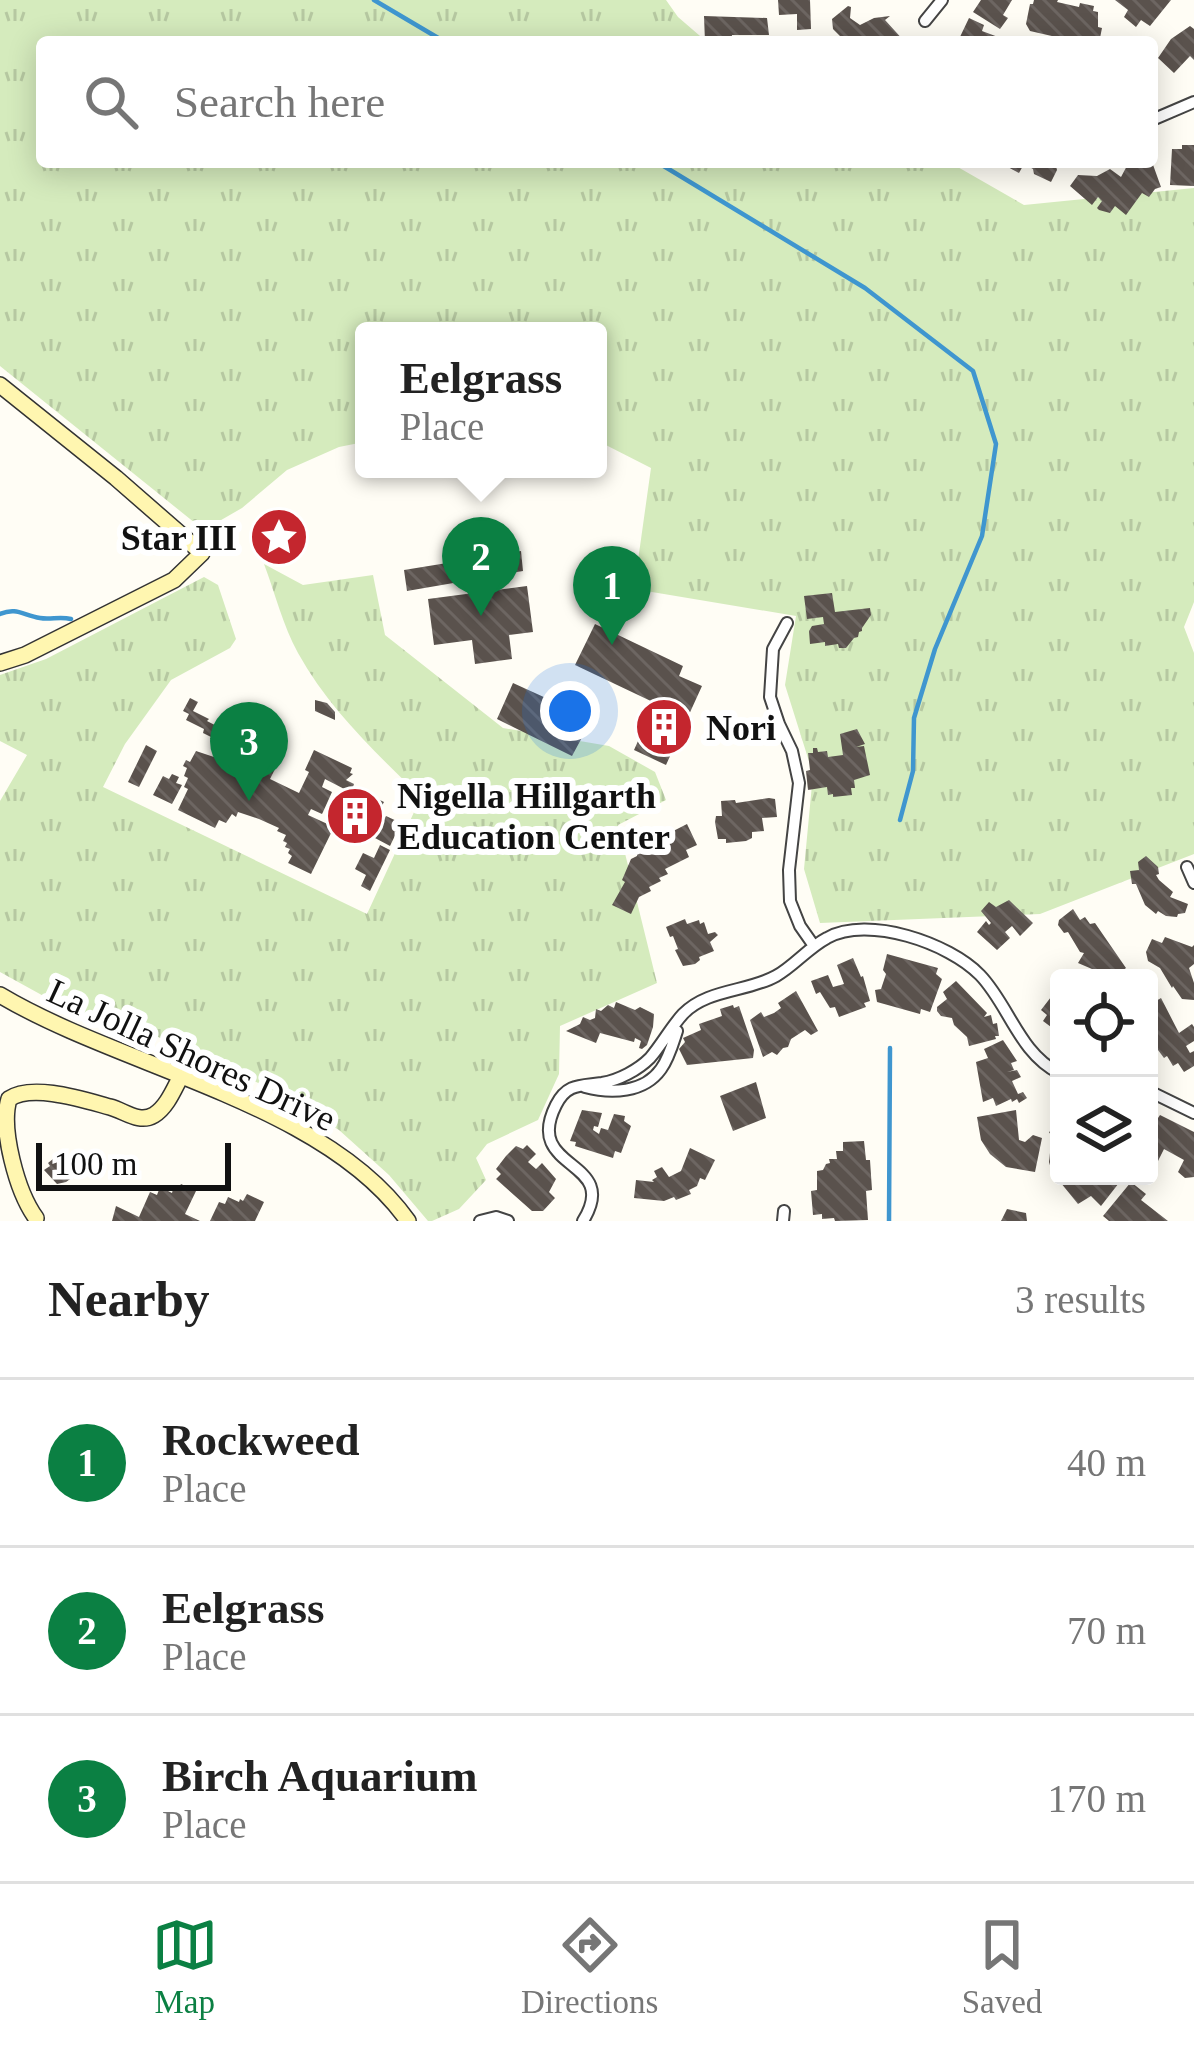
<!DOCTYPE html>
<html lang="en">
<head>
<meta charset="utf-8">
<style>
	:root { --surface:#fff; --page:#f2f2f2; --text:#222; --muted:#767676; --line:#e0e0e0; --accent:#0b8043 }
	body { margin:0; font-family:"Times New Roman",serif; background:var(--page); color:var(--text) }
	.controls { position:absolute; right:36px; bottom:36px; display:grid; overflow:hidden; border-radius:12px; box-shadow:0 6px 30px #0003 }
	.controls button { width:108px; height:108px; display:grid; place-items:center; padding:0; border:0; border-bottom:3px solid var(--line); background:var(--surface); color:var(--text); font:60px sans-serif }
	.scale { position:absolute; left:36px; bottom:30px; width:195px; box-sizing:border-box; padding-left:12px; border:6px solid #111; border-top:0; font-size:33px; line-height:42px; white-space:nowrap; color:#111; -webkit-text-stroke:9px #fff; paint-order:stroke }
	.you { position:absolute; left:570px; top:711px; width:42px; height:42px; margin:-30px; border:9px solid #fff; border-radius:50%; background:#1a73e8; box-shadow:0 0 0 18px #1a73e833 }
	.badge { display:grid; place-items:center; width:78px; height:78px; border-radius:50%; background:var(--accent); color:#fff; font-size:39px; font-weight:700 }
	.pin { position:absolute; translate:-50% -99px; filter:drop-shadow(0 3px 6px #0008) }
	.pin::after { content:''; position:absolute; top:63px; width:42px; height:36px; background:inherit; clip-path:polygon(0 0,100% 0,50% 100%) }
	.popup { position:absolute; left:355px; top:322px; width:252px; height:156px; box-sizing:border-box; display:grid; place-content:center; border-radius:12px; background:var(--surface); filter:drop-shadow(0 3px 9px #0005); font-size:39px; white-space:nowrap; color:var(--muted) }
	.popup b { font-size:45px; color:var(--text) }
	.popup::after { content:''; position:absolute; left:50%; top:100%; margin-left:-24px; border:24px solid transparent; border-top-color:var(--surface) }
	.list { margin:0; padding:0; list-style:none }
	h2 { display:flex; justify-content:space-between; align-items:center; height:156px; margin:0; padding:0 48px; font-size:51px }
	h2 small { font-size:39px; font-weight:400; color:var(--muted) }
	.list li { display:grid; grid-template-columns:78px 1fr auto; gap:36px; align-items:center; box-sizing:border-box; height:168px; padding:0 48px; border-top:3px solid var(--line) }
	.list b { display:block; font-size:45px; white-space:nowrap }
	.list p { margin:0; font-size:39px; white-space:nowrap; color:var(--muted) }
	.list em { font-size:39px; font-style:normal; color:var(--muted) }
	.icon { flex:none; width:66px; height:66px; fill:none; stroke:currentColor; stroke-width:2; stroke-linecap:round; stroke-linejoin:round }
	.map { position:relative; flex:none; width:1194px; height:1221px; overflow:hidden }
	.search { position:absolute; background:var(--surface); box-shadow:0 6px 30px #0003; left:36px; right:36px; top:36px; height:132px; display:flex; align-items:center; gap:30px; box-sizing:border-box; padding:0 42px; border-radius:12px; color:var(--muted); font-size:45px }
	.sheet { height:660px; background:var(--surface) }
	nav { display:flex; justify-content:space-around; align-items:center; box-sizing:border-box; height:168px; border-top:3px solid var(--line); background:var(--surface); font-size:33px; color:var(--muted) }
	nav a { display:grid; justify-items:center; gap:6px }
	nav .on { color:var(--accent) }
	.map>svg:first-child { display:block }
</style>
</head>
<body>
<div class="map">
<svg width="1194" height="1221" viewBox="0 0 1194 1221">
	<defs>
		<pattern id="park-tufts" width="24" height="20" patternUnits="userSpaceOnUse" patternTransform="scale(3)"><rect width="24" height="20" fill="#d5ebbd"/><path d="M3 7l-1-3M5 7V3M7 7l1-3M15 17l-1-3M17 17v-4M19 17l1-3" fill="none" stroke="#b6c8a1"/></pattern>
		<pattern id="building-back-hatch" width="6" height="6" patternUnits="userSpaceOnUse" patternTransform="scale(3)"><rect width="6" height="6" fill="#5a524d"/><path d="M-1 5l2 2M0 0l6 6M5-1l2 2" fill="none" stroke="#6d6662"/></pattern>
	</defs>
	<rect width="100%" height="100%" fill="#fffdf5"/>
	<path fill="url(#park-tufts)" d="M0 0H666L678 17 707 42H42V162H949L1024 205 1194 188V602L1184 627 1194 653V854L1040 914 820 923 804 869 813 774 785 685 796 616 634 589 651 468 598 441V331H364V442L339 447 287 470 242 508 209 527 195 523 0 366Z
		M264 564 303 585 373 575 385 635 503 728 609 746 655 772 666 800 618 825 657 983 560 1026 559 1074 538 1120 487 1144 476 1158 486 1180 459 1209 432 1221H428L389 1175 339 1130 269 1088 156 1036 58 1004 0 972V801L27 755 0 741V675L46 659 204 577 218 585 236 639 230 648 171 680 125 744 103 787 367 914 421 797C375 752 329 709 298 653 283 626 275 593 264 564Z"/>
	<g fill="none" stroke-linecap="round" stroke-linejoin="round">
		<path stroke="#3f96cf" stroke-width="4.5" d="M374 0 445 42
			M657 162 865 288 973 371 996 444 982 536 935 649 914 718 913 771 900 820
			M0 614C16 607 23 615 40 618 51 620 59 616 71 619
			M889 1221 890 1048"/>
	</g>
	<path fill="url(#building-back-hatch)" d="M778 0H810L811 29 797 30V14L779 15Z
		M981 0H1012L1003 15 1008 18 1000 29 973 12Z
		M1034 0H1058L1057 2 1079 7 1080 3 1094 6 1093 11 1098 12V27L1102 28 1100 38 1095 42H1078L1030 31 1026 24 1030 4H1033Z
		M1115 0H1171L1150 26 1141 20 1136 27 1124 17 1128 10Z
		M848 6 851 7 850 18 860 25 874 18 890 16 885 20 905 42 845 41 833 29 832 19Z
		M704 16 767 18 769 35H732L731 42H705Z
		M969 18 984 25 982 31 998 37 996 42H967L959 39Z
		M1190 26 1194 29V60L1190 56 1174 73 1158 58 1171 39Z
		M1182 145H1194V186L1170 185 1172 149H1182Z
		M1008 162H1055L1057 170 1051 182 1034 174 1033 169 1024 164 1019 173 1006 166Z
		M1129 162H1152L1161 187 1155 189 1149 197 1142 193 1126 215 1115 206 1110 213 1099 210 1097 208 1102 201 1098 197 1092 205 1070 186 1078 175 1097 176 1110 169 1121 177Z
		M521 551 523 571 407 591 404 570Z
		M527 586 533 632 509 635 512 659 475 664 472 640 434 645 428 599Z
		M832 593 835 612 870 608 871 615 862 628V631L859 632 858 637 854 638 846 648H839L838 644 825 646V642L810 644 809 631 812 626 824 624 823 617 807 619 804 596Z
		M595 624 683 666 679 676 702 686 666 765 634 750 655 703 575 665Z
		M513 683 592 719 572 756 497 719Z
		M190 698 198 702 193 711 209 719 207 721 280 759 270 779 299 793 309 772 305 770 314 750 352 768 350 773 353 774 346 780 354 784 353 787 384 802 379 811 375 808 362 835 336 822 350 792 325 779 322 787 332 792 323 812 322 814 311 809 308 815 334 827 311 874 288 863 292 856 288 853 290 849 285 847 287 843 283 841 286 835 277 831 279 828 259 819 238 812 236 817 232 814 226 823 219 820 215 828 178 810 188 789 184 787 188 778 184 776 187 768 183 766 186 760 190 762 196 751 220 759 226 747 210 739 211 737 203 733 204 729 186 720 189 714 183 711Z
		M315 700 327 703 335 712V720L315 711Z
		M857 729 865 744 856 747 864 746 870 775 854 780 855 788H851L852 795 833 797V794L828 795 827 787 808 790 806 771 810 770 808 753H813V748H817L818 752 827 751 828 757 843 755 840 734Z
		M146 745 157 751 139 787 128 782Z
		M172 774 179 777 176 783 182 785 172 804 153 795 163 776 169 779Z
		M769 798 775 799 777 817 762 818 764 831 752 832V838L746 841 726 843V839H718L715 822 716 816H722L721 801 735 800 736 803Z
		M386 816 401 823 390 846 375 838Z
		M687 824 697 845 686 850 689 857 665 869 668 874 659 878 661 881 649 887 651 891 639 897 631 914 612 905 625 882 622 880 631 859 637 856 638 849Z
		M380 845 390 850 370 891 361 886 366 875 355 869 363 853 374 858Z
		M1146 856 1158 867 1159 874 1156 875 1159 880 1173 892 1170 897 1188 904 1185 913 1178 914 1177 917 1166 916 1158 911 1156 914 1145 905 1136 884H1132L1130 871 1139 870 1138 862Z
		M1009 900 1033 923 1020 936 1012 926 1005 932 1010 938 997 950 977 932 986 921 989 925 991 923 981 911 989 902 996 907Z
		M1073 909 1080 920 1085 917 1090 924 1095 923 1126 968 1113 978 1078 963 1084 953 1080 952 1068 932 1064 933 1058 925 1059 920Z
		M685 919 687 924 699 920 700 924 704 922 708 934 715 932 718 935 710 942 714 951 699 957 700 960 695 964 683 966 675 950 678 949 673 936 670 937 666 927Z
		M1165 937 1192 947 1194 945V964L1189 968 1194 983V1000L1182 999 1173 986 1172 988 1160 968 1148 961 1146 952 1152 939 1162 943Z
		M887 954 938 968 936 974 942 979 930 1012 921 1009 920 1014 877 1002 875 990 881 989 886 974 883 970Z
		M853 958 861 977 863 976 870 1001 864 1003 866 1007 839 1017 835 1007 830 1008 820 992 816 994 811 981 828 975 833 987 844 984 837 965Z
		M1059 978V1028L1054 1024 1051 1027 1043 1021 1047 1015 1041 1010 1051 997Z
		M956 981 987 1013 984 1017 991 1015 993 1024 997 1023 999 1036H995L996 1039 969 1046 967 1037 954 1025 952 1018 941 1016 937 1011V1007L947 999 943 992Z
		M796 991 818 1031 811 1035 805 1030 791 1039 788 1047 783 1048 777 1055 772 1052 763 1057 750 1020 761 1012 764 1017 774 1013 781 1008 778 1003Z
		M1152 995 1156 1001 1161 998 1179 1033 1192 1024 1194 1027V1041L1186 1046 1190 1053 1194 1051V1066L1184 1072 1178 1063 1173 1066 1167 1056 1164 1058 1149 1038V996Z
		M616 1002 635 1010 640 1007 654 1014 653 1027 647 1045 642 1049 639 1048 641 1041 635 1038 634 1042 600 1033 596 1043 566 1031 580 1024 583 1017 590 1020 595 1018 596 1009 601 1011 608 1005 614 1008Z
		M733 1005 734 1008 739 1006 754 1050 753 1058 687 1065 679 1049 685 1042 683 1038 701 1030 699 1024 722 1016 720 1009Z
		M1003 1040 1017 1061 1011 1063 1014 1070 1007 1072 1017 1070 1021 1077 1012 1081 1018 1094 1023 1092 1027 1098 1019 1103 1017 1099 1012 1102 1011 1099 996 1106 993 1098 983 1102 976 1062 988 1058 984 1049Z
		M756 1082 766 1118 733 1131 720 1096Z
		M582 1110 602 1113 598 1127 594 1126 593 1130 599 1134 601 1128 608 1130 614 1114 625 1116 624 1121 631 1126 621 1153 615 1151 613 1158 575 1146 576 1142 570 1141Z
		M1016 1110 1019 1140 1025 1142 1033 1135 1042 1138 1035 1172 1006 1167 990 1154 981 1140 977 1117Z
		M1149 1113 1158 1118 1160 1115 1194 1132V1177L1185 1178 1178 1172 1184 1160 1164 1149 1157 1163 1149 1161Z
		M1059 1126V1176H1117L1122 1179 1101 1206 1091 1196 1078 1204 1052 1172 1049 1162 1050 1153 1058 1147 1049 1132Z
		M864 1141 866 1160H870L872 1190 866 1191 868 1220 835 1221 834 1218 822 1219V1214L813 1215 811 1191 817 1190V1171L823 1170 826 1164 830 1163 829 1159H837L836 1151H843V1142Z
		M527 1145 536 1154 528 1162 536 1169 542 1163 556 1179 549 1192 555 1198 543 1211H532L496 1179 501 1174 496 1169 506 1156 516 1146 523 1149Z
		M690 1148 715 1160 705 1180 700 1178 697 1186 689 1190 691 1194 676 1200 674 1197 664 1201 634 1198 636 1180 654 1182 652 1180 657 1177 654 1171 662 1167 669 1177 681 1171Z
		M66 1154 80 1172 66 1182 57 1184 44 1170 50 1166 48 1163 53 1159 55 1163Z
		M1131 1182 1146 1194 1141 1200 1168 1221H1109L1103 1216Z
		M181 1184 196 1191 185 1214 200 1221H112L116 1206 139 1217 150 1192 157 1195 160 1187 172 1193 173 1189 177 1191Z
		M247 1194 264 1202 255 1221H210L219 1202 225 1204 228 1197 239 1202 240 1199 243 1201Z
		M1007 1209 1026 1213 1027 1221H1001Z"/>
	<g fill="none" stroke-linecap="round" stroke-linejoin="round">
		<defs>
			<path id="street" d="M925 21 942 0
				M1152 120 1194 102
				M787 623 773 649 770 697 779 724 792 751 799 783 789 870 790 901 800 926 814 946
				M1187 867 1194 883
				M585 1087C611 1094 644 1093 661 1069 669 1058 673 1043 677 1031
				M1149 1091 1194 1113
				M480 1221 496 1217 508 1221
				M583 1221C622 1158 522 1172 556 1105 567 1083 581 1086 602 1083 619 1080 638 1070 650 1058 662 1044 671 1027 683 1014 707 989 747 992 776 976 794 966 808 948 827 938 868 915 949 943 980 975 1009 1005 1019 1053 1059 1073
				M783 1221 784 1211"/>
			<path id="secondary" d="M0 385 116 478 202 553 174 580 25 655 0 663
				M0 995C122 1068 325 1103 408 1221
				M36 1218C17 1192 0 1129 9 1099 32 1083 84 1100 110 1107 125 1111 139 1124 154 1115 167 1107 174 1089 181 1076"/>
		</defs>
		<use href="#street" stroke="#444" stroke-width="14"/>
		<use href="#secondary" stroke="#333" stroke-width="18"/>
		<use href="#street" stroke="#fff" stroke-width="10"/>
		<use href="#secondary" stroke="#fff6b0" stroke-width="15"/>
	</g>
	<defs>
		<symbol id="sight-disc" viewBox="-11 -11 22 22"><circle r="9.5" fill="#c4262e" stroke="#fff"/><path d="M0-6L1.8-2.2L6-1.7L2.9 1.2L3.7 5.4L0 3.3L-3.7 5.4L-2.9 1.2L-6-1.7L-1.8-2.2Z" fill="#fff"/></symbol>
		<symbol id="building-disc" viewBox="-11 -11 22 22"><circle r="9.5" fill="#c4262e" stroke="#fff"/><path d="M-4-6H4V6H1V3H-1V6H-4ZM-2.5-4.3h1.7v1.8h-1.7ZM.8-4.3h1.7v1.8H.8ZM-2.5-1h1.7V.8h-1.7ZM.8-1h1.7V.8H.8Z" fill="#fff"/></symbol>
	</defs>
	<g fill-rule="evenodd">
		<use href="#sight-disc" x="246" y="504" width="66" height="66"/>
		<use href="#building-disc" x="631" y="694" width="66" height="66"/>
		<use href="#building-disc" x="322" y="783" width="66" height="66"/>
	</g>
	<g text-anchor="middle" stroke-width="12" stroke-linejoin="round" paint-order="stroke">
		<g font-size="36" font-weight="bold" fill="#111" stroke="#fff" text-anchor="start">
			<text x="237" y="550" text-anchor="end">Star III</text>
			<text x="706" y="740">Nori</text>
			<text x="397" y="808">Nigella Hillgarth<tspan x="397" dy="41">Education Center</tspan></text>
		</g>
		<g font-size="36" fill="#111" stroke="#fff">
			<text transform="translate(192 1054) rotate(25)" y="13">La Jolla Shores Drive</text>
		</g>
	</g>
</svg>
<div class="controls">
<button><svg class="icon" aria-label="locate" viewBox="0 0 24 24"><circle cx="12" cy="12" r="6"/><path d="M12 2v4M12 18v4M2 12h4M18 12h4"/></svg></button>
<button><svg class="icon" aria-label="layers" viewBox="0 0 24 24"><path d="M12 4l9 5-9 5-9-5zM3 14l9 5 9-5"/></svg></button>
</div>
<div class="scale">100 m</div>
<div class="you"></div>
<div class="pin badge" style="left:612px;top:645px">1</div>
<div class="pin badge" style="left:481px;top:616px">2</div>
<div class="popup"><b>Eelgrass</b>Place</div>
<div class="pin badge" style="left:249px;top:801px">3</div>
<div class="search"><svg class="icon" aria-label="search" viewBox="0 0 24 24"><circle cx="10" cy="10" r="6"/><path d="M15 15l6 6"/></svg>Search here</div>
</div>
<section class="sheet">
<h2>Nearby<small>3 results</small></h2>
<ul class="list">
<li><span class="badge">1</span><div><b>Rockweed</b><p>Place</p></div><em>40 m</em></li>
<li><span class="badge">2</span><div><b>Eelgrass</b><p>Place</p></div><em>70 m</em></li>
<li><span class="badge">3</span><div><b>Birch Aquarium</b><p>Place</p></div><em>170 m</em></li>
</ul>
</section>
<nav>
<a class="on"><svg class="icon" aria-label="map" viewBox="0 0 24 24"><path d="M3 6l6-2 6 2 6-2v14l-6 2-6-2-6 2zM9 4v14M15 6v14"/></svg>Map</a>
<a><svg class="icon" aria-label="directions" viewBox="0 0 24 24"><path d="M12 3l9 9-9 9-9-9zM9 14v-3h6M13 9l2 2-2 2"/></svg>Directions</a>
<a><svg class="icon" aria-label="saved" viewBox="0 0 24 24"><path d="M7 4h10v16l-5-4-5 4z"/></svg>Saved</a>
</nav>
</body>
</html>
